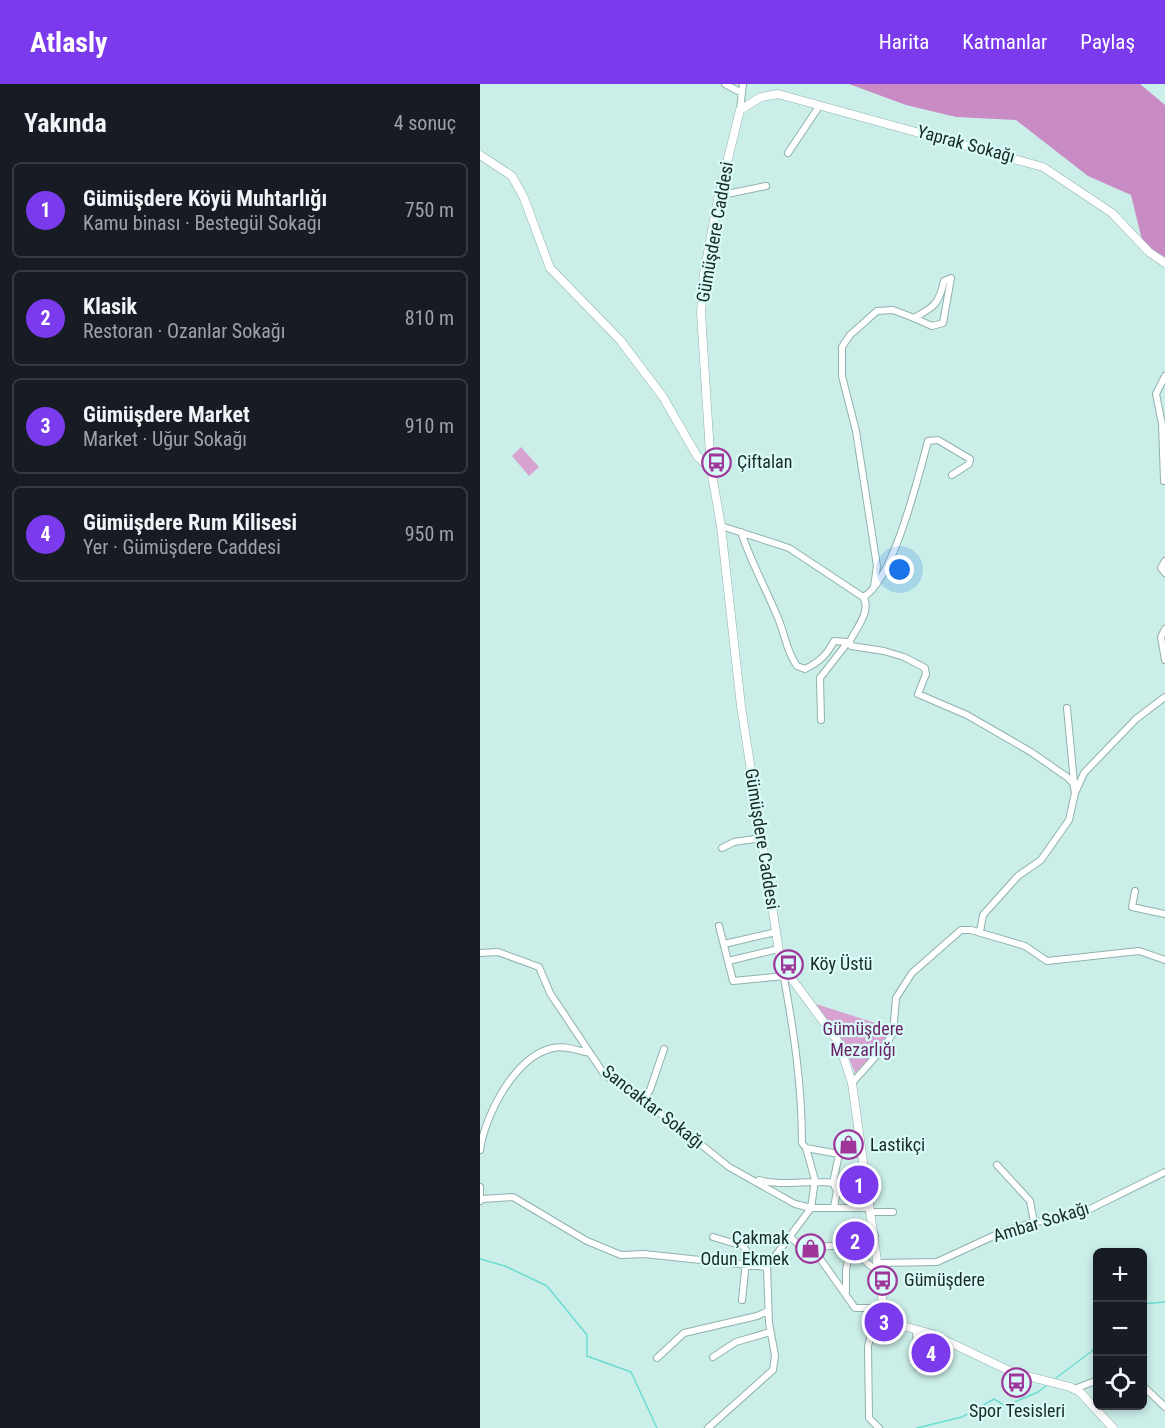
<!DOCTYPE html>
<html lang="tr">
<head>
<meta charset="utf-8">
<style>
	:root { --surface:#171b24; --page:#20242c; --text:#f1f3f6; --muted:#9ea1a6; --line:#363941; --accent:#7c3aed }
	body { margin:0; font-family:"Roboto Condensed",sans-serif; background:var(--page); color:var(--text) }
	.controls { position:absolute; right:18px; bottom:18px; display:grid; overflow:hidden; border-radius:9px; box-shadow:0 3px 9px #0003 }
	.controls button { width:54px; height:54px; display:grid; place-items:center; padding:0; border:0; border-bottom:2px solid var(--line); background:var(--surface); color:var(--text); font:30px sans-serif }
	.you { position:absolute; left:420px; top:486px; width:21px; height:21px; margin:-15px; border:4px solid #fff; border-radius:50%; background:#1a73e8; box-shadow:0 0 0 9px #1a73e833 }
	.badge { display:grid; place-items:center; width:39px; height:39px; border-radius:50%; background:var(--accent); color:#fff; font-size:20px; font-weight:700 }
	.pin { position:absolute; translate:-50% -50%; border:3px solid #fff; box-shadow:0 2px 6px #0006 }
	.list { margin:0; padding:0; list-style:none }
	h2 { display:flex; justify-content:space-between; align-items:center; height:78px; margin:0; padding:0 24px; font-size:26px }
	h2 small { font-size:20px; font-weight:400; color:var(--muted) }
	.list li { display:grid; grid-template-columns:39px 1fr auto; gap:18px; align-items:center; box-sizing:border-box; height:96px; margin:0 12px 12px; padding:0 12px; border:2px solid var(--line); border-radius:9px }
	.list b { display:block; font-size:22px; white-space:nowrap }
	.list p { margin:0; font-size:20px; white-space:nowrap; color:var(--muted) }
	.list em { font-size:20px; font-style:normal; color:var(--muted) }
	.icon { flex:none; width:33px; height:33px; fill:none; stroke:currentColor; stroke-width:2; stroke-linecap:round; stroke-linejoin:round }
	.map { position:relative; flex:none; width:685px; height:1344px; overflow:hidden }
	header { display:flex; align-items:center; gap:36px; box-sizing:border-box; height:84px; padding:0 30px; background:var(--accent); color:#fff }
	header strong { font-size:28px }
	nav { display:flex; gap:33px; margin-inline-start:auto; font-size:21px }
	main { display:flex }
	aside { flex:1; background:var(--surface) }
	.map>svg:first-child { display:block }
</style>
</head>
<body>
<header>
<strong>Atlasly</strong>
<nav><a>Harita</a><a>Katmanlar</a><a>Paylaş</a></nav>
</header>
<main>
<aside>
<h2>Yakında<small>4 sonuç</small></h2>
<ul class="list">
<li><span class="badge">1</span><div><b>Gümüşdere Köyü Muhtarlığı</b><p>Kamu binası · Bestegül Sokağı</p></div><em>750 m</em></li>
<li><span class="badge">2</span><div><b>Klasik</b><p>Restoran · Ozanlar Sokağı</p></div><em>810 m</em></li>
<li><span class="badge">3</span><div><b>Gümüşdere Market</b><p>Market · Uğur Sokağı</p></div><em>910 m</em></li>
<li><span class="badge">4</span><div><b>Gümüşdere Rum Kilisesi</b><p>Yer · Gümüşdere Caddesi</p></div><em>950 m</em></li>
</ul>
</aside>
<div class="map">
<svg width="685" height="1344" viewBox="0 0 685 1344">
	<rect width="100%" height="100%" fill="#cbeee9"/>
	<path fill="#d7a4d2" d="M41 363 59 383 49 392 32 372Z
		M336 920 411 944 398 967 375 989 362 956Z"/>
	<path fill="#c98bc4" d="M369 0H660L685 21V173L663 160 651 111 608 92 536 36 476 33 426 21Z"/>
	<g fill="none" stroke-linecap="round" stroke-linejoin="round">
		<path stroke="#6bddd3" stroke-width="1.5" d="M0 1175 25 1182 67 1202 107 1251V1272L151 1288 177 1344
			M662 1220 685 1218
			M576 1294 612 1267 618 1257
			M437 1344 482 1333 514 1315 525 1322 558 1308 567 1301"/>
		<defs>
			<path id="minor" d="M245 0 262 9
				M260 26 263 0
				M308 69 340 21
				M238 115 247 110 286 102
				M684 397 682 340 676 310 685 292
				M241 442 309 464 383 513C413 498 439 390 448 357L458 356 490 375 489 380 472 391
				M261 448C271 478 286 505 298 534 305 550 306 567 317 582L325 585C339 578 347 571 354 557L367 558
				M685 477 681 484 685 489
				M394 503 397 482 376 347 362 292V263L370 251 397 227 413 226 434 234C454 223 459 220 464 197L471 194 463 239 452 242 434 234
				M383 513C392 526 376 545 370 557L371 562 404 567 424 573 445 584 446 590 438 610 487 631 551 668 587 693 593 699 595 709 587 624
				M685 545 681 553 685 576
				M341 636 340 594 368 558
				M242 764 254 758 282 754
				M655 807 652 823 685 830
				M239 842 253 897 304 892
				M500 848 503 831 538 792 561 776 589 736 595 709 604 689 656 635 685 613
				M244 860 296 848
				M0 869 18 868 59 883 70 909 124 990 198 1042 249 1083 315 1120 331 1124H388
				M248 877 298 865
				M372 999 405 962 413 949 416 914 432 889 481 846H491L545 862 567 877 659 867 685 876
				M162 1016 170 1006 184 965
				M326 1064 359 1070H382
				M0 1066C5 1031 35 972 73 964 86 961 98 967 110 969
				M359 1070 353 1099 388 1106
				M517 1081 550 1117 554 1138
				M279 1096C304 1103 328 1095 353 1099L357 1107 354 1123
				M0 1103V1117
				M1 1115 33 1113 107 1157 141 1171 164 1170 287 1183
				M389 1128H413
				M309 1152 324 1165 329 1159 375 1224H391L401 1237
				M233 1153 263 1162 267 1168 262 1216
				M334 1163 367 1161 400 1190
				M399 1179 457 1178 522 1148 554 1138 573 1136 608 1126 685 1088
				M366 1208V1186L370 1163 395 1151
				M436 1245 438 1283
				M233 1273 256 1258 290 1248
				M177 1274 204 1249 277 1232 288 1227
				M662 1301 685 1323
				M594 1305 618 1296
				M228 1344 293 1286 295 1271 289 1239 287 1183 331 1124 335 1096 326 1064 322 1059C322 999 313 942 302 883
				M399 1344 389 1334 388 1262 391 1251 402 1236"/>
			<path id="tertiary" d="M0 71 32 92 44 114 70 184 140 256 183 313 217 372 231 385
				M633 1344 600 1308 590 1303 532 1288 452 1250 409 1238 405 1234 372 999 359 959 301 880 261 622 241 442 231 385 221 229 224 190 238 115 260 26 281 13 298 10 563 83 632 129 669 168 685 179"/>
		</defs>
		<use href="#minor" stroke="#90b2ae" stroke-width="8"/>
		<use href="#tertiary" stroke="#90b2ae" stroke-width="9"/>
		<use href="#minor" stroke="#fff" stroke-width="6"/>
		<use href="#tertiary" stroke="#fff" stroke-width="8"/>
	</g>
	<defs>
		<symbol id="bus-ring" viewBox="-11 -11 22 22"><circle r="9.5" fill="#d8fbf7" stroke="#9f379b" stroke-width="1.5"/><path d="M-5-6H5V4H4V6H2V4H-2V6H-4V4H-5ZM-3.5-4V0h7V-4ZM-3.5 1.2v1.5H-2V1.2ZM2 1.2v1.5H3.5V1.2Z" fill="#9f379b"/></symbol>
		<symbol id="shop-ring" viewBox="-11 -11 22 22"><circle r="9.5" fill="#d8fbf7" stroke="#9f379b" stroke-width="1.5"/><path d="M-5-2.5h2.3a2.7 3.5 0 0 1 5.4 0H5L5.5 6h-11ZM-1.5-2.5h3a1.5 2.3 0 0 0-3 0Z" fill="#9f379b"/></symbol>
	</defs>
	<g fill-rule="evenodd">
		<use href="#bus-ring" x="220" y="362" width="33" height="33"/>
		<use href="#bus-ring" x="292" y="864" width="33" height="33"/>
		<use href="#shop-ring" x="352" y="1044" width="33" height="33"/>
		<use href="#shop-ring" x="314" y="1148" width="33" height="33"/>
		<use href="#bus-ring" x="386" y="1180" width="33" height="33"/>
		<use href="#bus-ring" x="520" y="1282" width="33" height="33"/>
	</g>
	<g text-anchor="middle" stroke-width="4.5" stroke-linejoin="round" paint-order="stroke">
		<g font-size="18" fill="#1a2826" stroke="#d8fbf7">
			<text transform="translate(486 60) rotate(15)" y="6">Yaprak Sokağı</text>
			<text transform="translate(235 148) rotate(-80)" y="6">Gümüşdere Caddesi</text>
			<text transform="translate(282 755) rotate(81)" y="6">Gümüşdere Caddesi</text>
			<text transform="translate(173 1023) rotate(38)" y="6">Sancaktar Sokağı</text>
			<text transform="translate(561 1138) rotate(-17)" y="6">Ambar Sokağı</text>
		</g>
		<g font-size="18" fill="#1a2826" stroke="#d8fbf7" text-anchor="start">
			<text x="257" y="384">Çiftalan</text>
			<text x="330" y="886">Köy Üstü</text>
			<text x="390" y="1067">Lastikçi</text>
			<text x="309" y="1160" text-anchor="end">Çakmak<tspan x="309" dy="21">Odun Ekmek</tspan></text>
			<text x="424" y="1202">Gümüşdere</text>
			<text x="537" y="1333" text-anchor="middle">Spor Tesisleri</text>
		</g>
		<g font-size="18" fill="#6b2368" stroke="#d8fbf7">
			<text x="383" y="951">Gümüşdere<tspan x="383" dy="21">Mezarlığı</tspan></text>
		</g>
	</g>
</svg>
<div class="controls">
<button>+</button>
<button>−</button>
<button><svg class="icon" aria-label="locate" viewBox="0 0 24 24"><circle cx="12" cy="12" r="6"/><path d="M12 2v4M12 18v4M2 12h4M18 12h4"/></svg></button>
</div>
<div class="you"></div>
<div class="pin badge" style="left:379px;top:1101px">1</div>
<div class="pin badge" style="left:375px;top:1157px">2</div>
<div class="pin badge" style="left:404px;top:1238px">3</div>
<div class="pin badge" style="left:451px;top:1269px">4</div>
</div>
</main>
</body>
</html>
